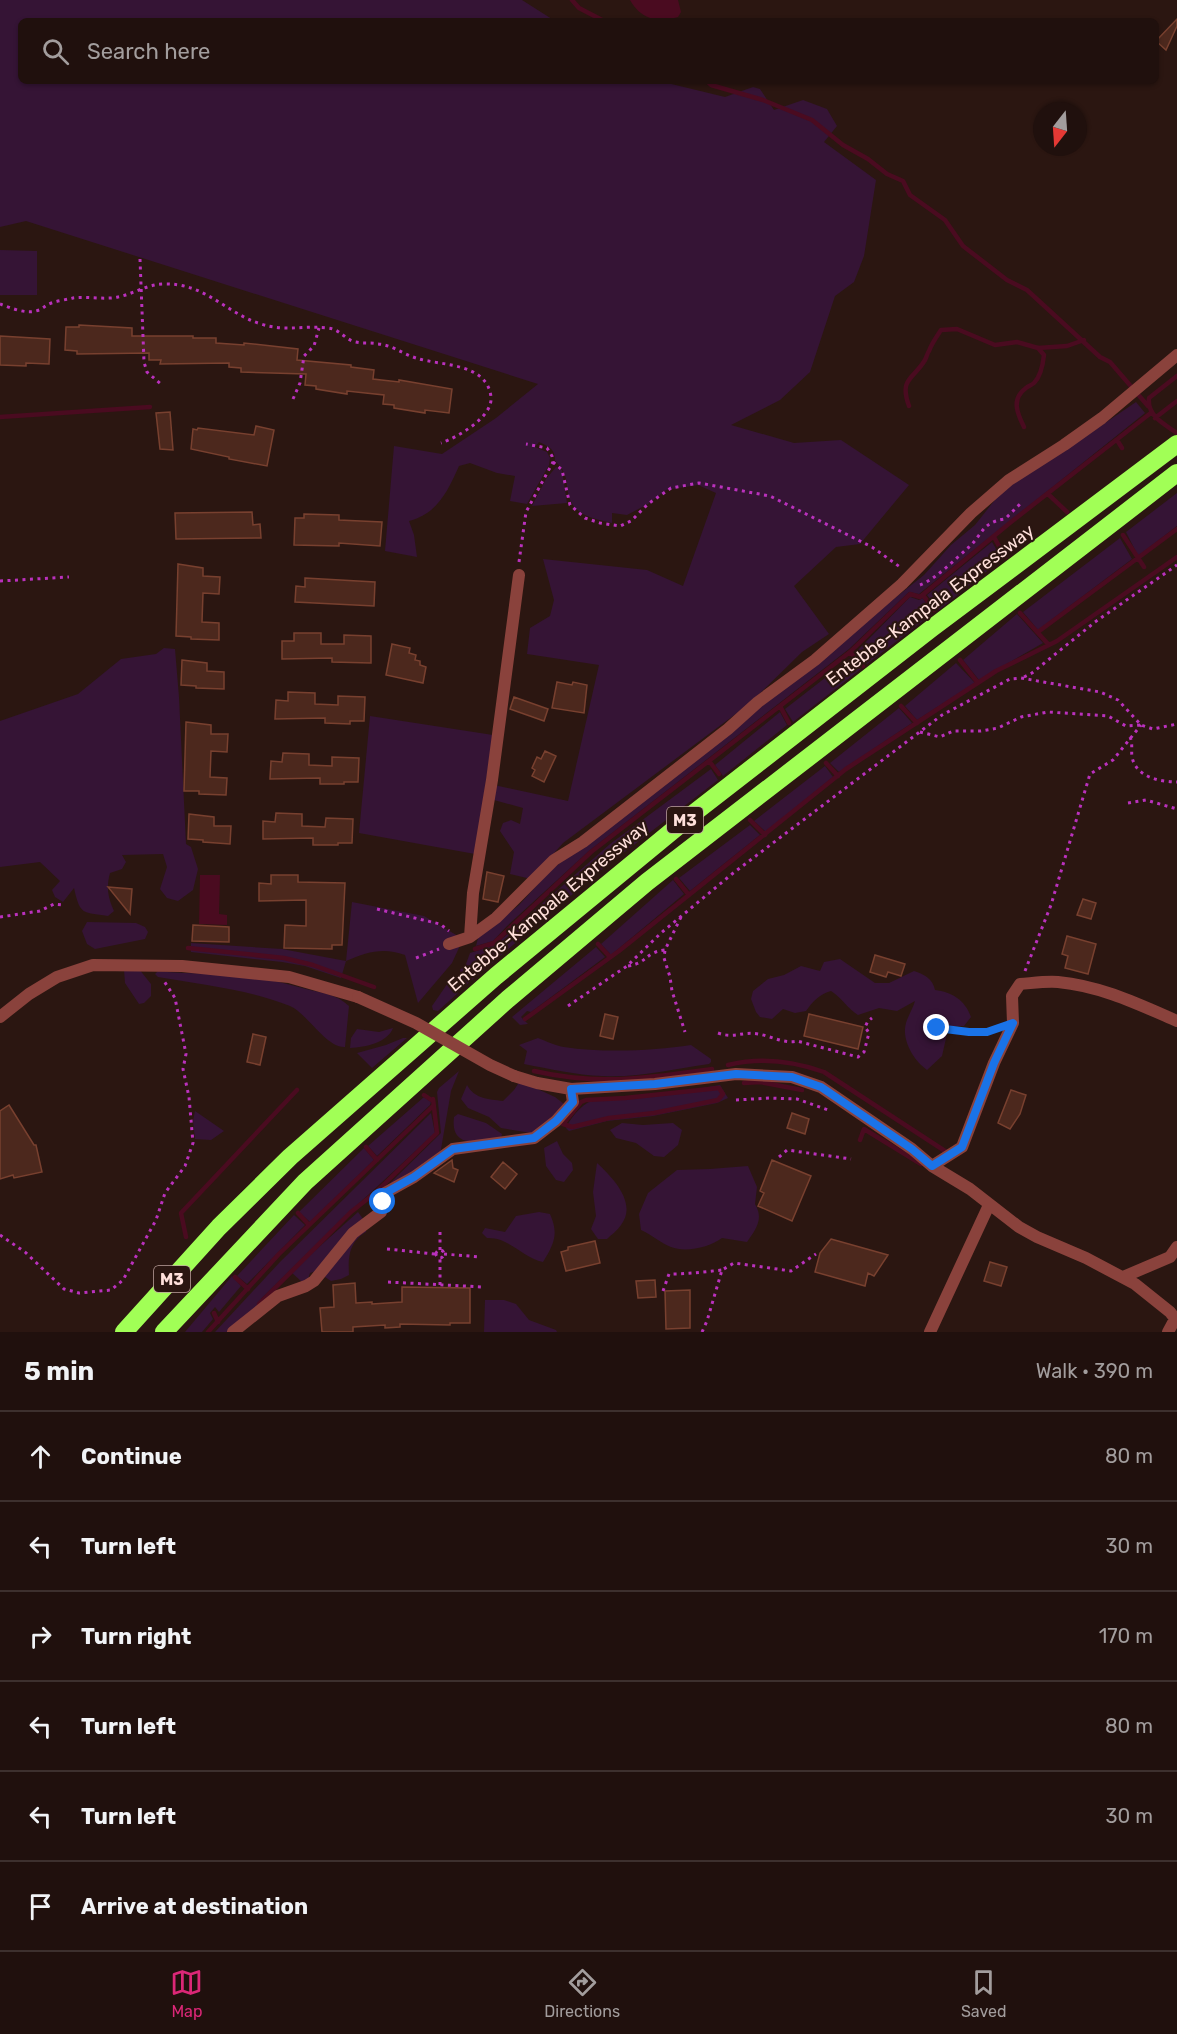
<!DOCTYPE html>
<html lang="en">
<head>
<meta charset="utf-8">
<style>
	:root { --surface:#20100d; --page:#281916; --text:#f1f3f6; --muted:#a29d9d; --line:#3d302e; --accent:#db2777 }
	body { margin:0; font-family:Rubik,sans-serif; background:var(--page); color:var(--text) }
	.compass { position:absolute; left:1033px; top:102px; width:54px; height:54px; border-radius:50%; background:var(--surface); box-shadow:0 2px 4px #0004; rotate:197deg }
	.stop { position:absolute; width:18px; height:18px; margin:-14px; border:4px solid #1a73e8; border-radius:50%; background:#fff }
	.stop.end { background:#1a73e8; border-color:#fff; box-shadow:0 2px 6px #0008 }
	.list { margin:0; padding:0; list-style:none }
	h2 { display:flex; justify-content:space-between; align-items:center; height:78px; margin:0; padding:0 24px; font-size:26px }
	h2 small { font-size:20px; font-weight:400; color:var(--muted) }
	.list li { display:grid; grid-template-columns:39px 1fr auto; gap:18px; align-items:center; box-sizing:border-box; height:90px; padding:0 24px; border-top:2px solid var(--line) }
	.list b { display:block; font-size:22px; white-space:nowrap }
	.list em { font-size:20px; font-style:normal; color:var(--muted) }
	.icon { flex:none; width:33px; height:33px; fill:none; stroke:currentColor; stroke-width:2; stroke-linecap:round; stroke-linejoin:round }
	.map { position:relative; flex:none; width:1177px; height:1332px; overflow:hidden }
	.search { position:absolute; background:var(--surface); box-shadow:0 2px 4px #0004; left:18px; right:18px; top:18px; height:66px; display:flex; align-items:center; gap:15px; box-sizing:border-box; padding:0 21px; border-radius:9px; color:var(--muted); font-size:22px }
	.sheet { height:618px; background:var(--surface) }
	nav { display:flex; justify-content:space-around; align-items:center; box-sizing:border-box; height:84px; border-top:2px solid var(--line); background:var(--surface); font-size:16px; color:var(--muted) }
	nav a { display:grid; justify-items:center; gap:3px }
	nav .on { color:var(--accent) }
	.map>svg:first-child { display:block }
</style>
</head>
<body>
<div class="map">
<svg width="1177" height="1332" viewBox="0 0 1177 1332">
	<rect width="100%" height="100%" fill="#2b1611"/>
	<path fill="#351435" d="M0 0H522L555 21H21V81H659L725 97 753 87 760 89 774 110 803 100 827 109 837 126 824 142 876 180 864 256 854 282 835 296 810 372 780 400 731 425 794 443 841 440 909 485 860 544 836 547 794 586 829 634 802 652 749 704 563 843 531 879 510 874 514 852 500 831 503 823 511 820 520 824 523 808 494 800V785L568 801 599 665 527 654 530 628 550 616 554 600 543 559 647 570 683 586 716 493 698 485 666 490 648 504 627 515 612 513V523C599 520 581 517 573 505 563 490 572 475 555 461 555 449 550 447 539 442L535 447 547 452 550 458 549 465 527 504 510 501 515 476 497 473 470 463 459 466C448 491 437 514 409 521L414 535 417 557 385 551 394 446 442 454 496 418 538 384 26 221 0 227Z
		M0 250 37 251V295H0Z
		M1136 402 1145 413 919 594 909 592 849 649 589 851 507 926 493 941 476 946 478 938 519 905 550 871 924 575 951 545 975 525 998 496 1025 472 1058 455Z
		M556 467 562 470 567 503 532 506 546 479Z
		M1177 493V526L1138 556 1126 532Z
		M1120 538 1132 559 1038 630 1023 612Z
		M992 542 1002 559 939 610 927 595Z
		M910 597 919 600 923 598 932 614 867 664 855 653Z
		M1017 614 1043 643 979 680 963 660Z
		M164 648 175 649 179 697 186 844 191 847 198 869 193 890 178 901 167 898 160 889 167 867 163 854 122 855 126 862 122 869 110 873C106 888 108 897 114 911L108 916C82 912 80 915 74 888L63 902 55 897 52 890 60 881 40 862 0 867V721L78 694 121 659 156 654Z
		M852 657 861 669 793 722 785 709Z
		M956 663 975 683 917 720 905 706Z
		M899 708 912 723 839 772 830 763Z
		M780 712 787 725 723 776 715 765Z
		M370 716 493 735 475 854 359 833Z
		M825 766 833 777 766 832 754 821Z
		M711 769 718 780 600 871 465 986 460 970 466 964 470 953 495 945 610 844Z
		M750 825 760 835 690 891 679 878Z
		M673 880 684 894 611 955 601 944Z
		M352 902 424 916 463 939 452 963 418 1003 405 955C383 947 367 952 346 961L341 978 305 966 282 962 191 952V943L282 949 346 961Z
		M87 922 136 923 145 927 148 932 145 939 95 949 87 944 82 931Z
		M596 947 605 957 531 1012 527 1011 521 1017 528 1024 520 1025 512 1017Z
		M840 959 875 983H889L914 971C924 974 933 979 935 990 952 992 965 1000 971 1017L964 1026H952L947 1034 942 1056 927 1070C914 1061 901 1040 906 1023 908 1016 913 1008 915 1001L897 1011 879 1008 858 1015C847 1008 842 998 831 991 820 994 813 1001 806 1011L795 1013 783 1009 772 1019 760 1017 756 1012 751 999 753 991 768 979 784 975 801 966 820 971 824 962Z
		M139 969 151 984V996L144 1003 139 1004 125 983 124 970Z
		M158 971C182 974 205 973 228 974 255 975 280 982 306 989 323 993 336 994 349 1006L345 1047C326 1048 307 1013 290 1006 248 989 202 985 158 977L155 974Z
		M452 977 456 984 458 993 438 1011 433 1010 432 1006Z
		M393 1028C387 1043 366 1047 350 1048L351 1038 357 1029 379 1032Z
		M403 1038H407L372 1068 357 1053 386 1045Z
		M538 1038C546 1041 556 1046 564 1047 603 1053 653 1051 691 1045L711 1059V1062L709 1064C674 1069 638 1078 602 1076 576 1075 550 1069 524 1064L527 1051 519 1045Z
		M459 1071 451 1091 440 1155 383 1190 441 1133 437 1092 439 1088Z
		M520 1081 555 1097 564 1104 556 1116 531 1133 501 1128 489 1117 468 1108 461 1099 467 1085C475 1099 488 1099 503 1101L514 1090Z
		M720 1085 728 1098 717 1103 653 1116 607 1121 569 1131 566 1128C571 1117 583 1103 594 1100L647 1097Z
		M424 1097 431 1102 430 1105 377 1156 368 1146Z
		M195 1111 224 1131 211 1140 195 1139 193 1121Z
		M431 1113 435 1133 341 1220 261 1299 263 1302 231 1332H215L280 1262Z
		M458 1114 486 1123 502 1134 501 1138C480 1142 450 1150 454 1117Z
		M622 1123 643 1125 673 1123 682 1130 678 1145 664 1157 654 1156 636 1143 616 1138 610 1130Z
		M557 1141 563 1154 572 1163 573 1170 564 1182 556 1180 546 1166 544 1148Z
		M364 1148 374 1160 310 1222 299 1212Z
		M597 1163C612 1177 638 1203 621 1225 618 1230 611 1235 607 1239H598L591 1229 596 1216 593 1192Z
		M748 1166 757 1187 755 1204C764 1219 756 1229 747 1242L722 1238C710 1247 686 1253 671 1247 662 1244 652 1235 641 1230L639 1214 648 1193 677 1170 710 1169Z
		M358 1212 366 1223V1232C349 1242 348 1257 349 1275L341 1279 331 1281 316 1271 310 1273 308 1279 302 1282 291 1272Z
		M539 1212 550 1214C559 1234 554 1244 543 1262 522 1257 509 1237 487 1238L482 1233 485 1228 505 1232 516 1216Z
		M294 1215 305 1225 247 1284 237 1276Z
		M232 1276 241 1286 219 1312 215 1307 210 1313 213 1319 202 1332H185Z
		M485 1300H504L516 1304 529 1320 556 1330 557 1332H484Z"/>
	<path fill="#4a0b20" d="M630 0H678L681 12 678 17 674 18V21C654 21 640 18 630 0Z
		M200 875H220L219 914 227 915V925L199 924Z"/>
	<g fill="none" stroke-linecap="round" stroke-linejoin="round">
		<path stroke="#4a0b20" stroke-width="4.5" d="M572 0 579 8 604 21
			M707 81 711 85 763 100 812 120 843 145 868 159 887 174 903 181 910 195 945 220 963 246 1007 280 1027 290 1100 357 1110 362 1148 406
			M1177 376 1149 398C1147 416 1164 424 1177 433
			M909 406C899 378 913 380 925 360 926 358 928 352 929 351 932 343 937 336 941 330L957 329 995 345 1017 342 1038 348 1067 346 1084 340
			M0 417 150 407
			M1155 418 1177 401
			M1024 427C1017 413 1011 399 1026 388 1028 386 1032 385 1034 383 1041 376 1043 364 1044 355L1038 348
			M1117 440 1122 448
			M1048 494 1067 512
			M1123 535 1144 567
			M994 537 1005 557
			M923 595 934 610
			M1020 613 1048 644
			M1038 632 1177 529
			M850 652 863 666
			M960 660 978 683
			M780 706 789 723
			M901 706 917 723
			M709 761 719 774
			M826 763 838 776
			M750 820 765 835
			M676 879 689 895
			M598 944 610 957
			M188 948 284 958 313 965 374 987
			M475 949 494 943 591 852 850 652 910 594 920 597 1011 522 1152 412
			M525 1019 619 951 846 769 996 671 1057 641 1177 557
			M728 1065C760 1057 793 1061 824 1072L948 1153
			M534 1071C600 1086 647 1078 712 1069
			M744 1083 760 1082 802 1090
			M719 1088 723 1094 718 1100 654 1113 609 1118 572 1127 563 1124 581 1102 586 1100 625 1098Z
			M424 1095 433 1101
			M860 1140 864 1129 921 1164
			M366 1147 377 1160
			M298 1213 309 1225
			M186 1237 181 1213 297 1090
			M235 1277 248 1289
			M259 1304 351 1212 375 1193 437 1133 433 1099
			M214 1313 218 1322
			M208 1332 279 1254 433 1106"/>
	</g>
	<path fill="#4c281d" stroke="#78402f" stroke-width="1.5" d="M1177 19V26L1166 50 1156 41Z
		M79 325 132 328V336H193V338H216V343L244 345V343L298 349 297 360 351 365V367L374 370 373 379 399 382V380L452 389 449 413 425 410V413L394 408V405L383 404 384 395 347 391V394L316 389V386L305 385 306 374 241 372V368L229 367V363L160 364 161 360H149V353L77 354V351L65 350 66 327H79Z
		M0 336 50 339 49 364 26 363V366L0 365Z
		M170 412 173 450 160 449 156 413Z
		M256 426 274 430 267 466 229 459V457L191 449 193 429 197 430 198 428 254 435Z
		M252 512 253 525 260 524 261 538 176 539 175 513Z
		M304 514 339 515V520L382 522 380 546 339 543V546L294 545 295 518H304Z
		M178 564 203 568V576L220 577 219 594 203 593 202 622 219 623V640L191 639V637L176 636Z
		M305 578 375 582 374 606 295 602 296 586 305 587Z
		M294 633H321V644H344V635L371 636V663L332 662V658L282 659V641H294Z
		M392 644 410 648 409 653 416 655 415 660 420 661V665L426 667 423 683 386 675Z
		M182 660 207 663V671L224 672V689L196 688V686L181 685Z
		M557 682 572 685 573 682 587 685 584 713 552 708Z
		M288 692 315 693V704L338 705V696L365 697 364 721H350V724L325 723V718L275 719 276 700 288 701Z
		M514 697 548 709 544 721 510 709Z
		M186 722 211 725V734H228L227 752 211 751 210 777 227 778 226 795 199 794V791H184Z
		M545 751 556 756 544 782 532 776 535 770 532 768 537 757 541 759Z
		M283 753 309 754V765L332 766V757L359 758 358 782H344V784H320V778L270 779 271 761 282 762Z
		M276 813 302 814V826L325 827 326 818 353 819 352 843H338V845H313V838L263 839V821L275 822Z
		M189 814 214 817V826H231L230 844 203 842V840L188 839Z
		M487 872 504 876 498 902 483 899Z
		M271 875H298V882L345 883 342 945H332V949L284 948 285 925 306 926V900L259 901V883L271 884Z
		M108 887 132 889 130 914Z
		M1083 899 1096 903 1091 919 1077 915Z
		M193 925 229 927V942L192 941Z
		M1067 936 1096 944 1088 974 1065 968 1068 956 1062 954Z
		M875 955 905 964 901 976 888 972 886 977 870 972Z
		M605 1014 618 1017 613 1039 600 1036Z
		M809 1014 863 1027 858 1049 804 1036Z
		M253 1034 266 1037 260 1065 247 1062Z
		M1011 1090 1026 1095 1020 1114 1010 1129 998 1123Z
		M9 1105 34 1145H36L42 1172 14 1178 13 1175 0 1179V1111Z
		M792 1113 809 1119 805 1134 787 1128Z
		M452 1160 453 1168 458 1170 454 1182 434 1173Z
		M772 1160 811 1176 792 1221 758 1206 764 1193 760 1191Z
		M503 1162 517 1174 505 1189 491 1177Z
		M831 1239 888 1255 874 1276 868 1273 865 1286 815 1272 820 1253Z
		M595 1241 600 1263 566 1271 561 1252 568 1250V1247Z
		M990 1262 1007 1267 1001 1286 984 1281Z
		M655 1280 656 1297 638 1298 636 1281Z
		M355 1283 356 1303 372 1302V1304L402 1302V1287L470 1288V1323H450V1325L400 1324V1327L385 1328V1325L353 1327V1332H322L320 1308 334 1307 333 1285Z
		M690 1290V1328L666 1329 665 1291Z"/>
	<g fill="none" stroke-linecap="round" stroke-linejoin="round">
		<path stroke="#ba31bd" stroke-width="3" stroke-dasharray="3 4.5" stroke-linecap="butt" d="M140 259 144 362 147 372 163 386
			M0 304C11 308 27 315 39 310 42 309 44 307 47 305 54 301 65 300 73 298 88 296 104 300 118 297 133 294 146 285 162 284 205 282 225 313 261 324 285 332 305 325 328 328 340 329 345 340 356 342 363 344 371 342 378 344 392 345 403 354 416 358 440 366 487 362 491 397 493 417 458 437 441 443
			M293 399 300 383 304 356 314 346 319 328
			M553 462 562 470 570 505 585 518 600 523 620 526 631 521 648 504 671 488 699 483 770 496 872 547 900 567
			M519 562 526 512 553 462 552 456 547 448 526 444
			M0 581 69 577
			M920 585C936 579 955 559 969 547 983 534 982 522 1005 519L1021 503
			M1024 677 1032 673 1095 622 1177 565
			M920 732 940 737 953 731H981L998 728 1021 717 1048 712 1108 716 1126 726 1141 725
			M1130 737C1133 744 1131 750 1132 757 1136 777 1160 782 1177 782
			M1128 803 1146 800 1177 809
			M377 909 440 924 449 931
			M0 917 40 911 54 904 64 905
			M681 917 665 950 664 958 670 977 672 991 685 1032
			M416 958 439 949
			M628 966C648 963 645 952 665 950
			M1025 971 1051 905 1090 774 1113 760 1141 725
			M568 1006 627 966 661 933 732 874 942 715 1010 679 1021 678 1100 692 1118 700 1141 725 1153 729 1177 724
			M937 1028C955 1031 977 1036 994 1029
			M718 1033C735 1039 742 1031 758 1034 771 1036 784 1044 797 1041L858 1057 864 1052 869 1033 865 1027 868 1021 872 1018
			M736 1100 770 1098 797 1099 831 1111
			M779 1157 787 1150 851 1159
			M0 1235 25 1252 64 1289 79 1293 111 1290 123 1280 156 1220 165 1193 185 1166 193 1143 189 1097 183 1069 186 1054 175 998 164 981
			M387 1249 435 1254
			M436 1254a4 4 0 1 1 8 0a4 4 0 1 1-8 0Z
			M440 1250V1229
			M444 1254 480 1257
			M388 1282 483 1287
			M440 1285V1258
			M663 1291 669 1274C687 1274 703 1272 722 1270
			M702 1332 707 1321 722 1270 734 1263 791 1271 816 1254"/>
		<path stroke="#8a423c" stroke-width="12" d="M470 937 473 893 492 780 519 575
			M449 944 470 937 496 918 554 860 583 842 728 729 758 702 815 660 902 584 971 513 1009 480 1064 445 1102 418 1177 355
			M0 1017 29 994 57 977 93 965 182 966 289 977 358 997
			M514 1076 537 1083 571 1089 655 1084 736 1074 792 1077 821 1087 912 1149 932 1166 970 1189 1019 1227 1037 1237 1086 1258 1135 1284 1170 1312 1177 1321
			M932 1166 962 1147 994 1063 1013 1023 1012 996 1020 984C1033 983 1046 981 1058 982 1101 986 1138 1004 1177 1021
			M1123 1277 1170 1257 1177 1247
			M233 1332 278 1296 306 1286 314 1281 353 1233 381 1212 385 1193 414 1177 453 1149 534 1138 556 1121 573 1102 571 1089
			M930 1332 989 1205
			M1168 1332 1175 1319"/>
		<path stroke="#a1ff56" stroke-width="18" d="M124 1332 219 1227 290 1157 496 976 694 813 932 628 1177 444
			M164 1332 305 1182 508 999 647 882 1177 473"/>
		<path stroke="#8a423c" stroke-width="12" d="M358 997 416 1023 490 1065 514 1076"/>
	</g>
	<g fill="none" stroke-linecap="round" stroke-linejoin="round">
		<path stroke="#1a73e8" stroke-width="8" d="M383 1202 384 1197 387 1192 414 1177 453 1149 534 1138 556 1121 573 1102 571 1089 655 1084 736 1074 792 1077 821 1087 912 1149 932 1166 962 1147 994 1063 1013 1023 987 1032H969L937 1028"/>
	</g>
	<g text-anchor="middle" stroke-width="4.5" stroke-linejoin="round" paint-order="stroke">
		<g fill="#2b1611" stroke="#bfa39e" stroke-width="1.5">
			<rect x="667" y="807" width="36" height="26" rx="4.5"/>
			<rect x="154" y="1266" width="36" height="26" rx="4.5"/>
		</g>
		<g font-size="16" font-weight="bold" fill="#ffe0db">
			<text x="685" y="826">M3</text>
			<text x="172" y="1285">M3</text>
		</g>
		<g font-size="18" fill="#ffe0db" stroke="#2b1611">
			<text transform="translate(930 605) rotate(-37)" y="6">Entebbe-Kampala Expressway</text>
			<text transform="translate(548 906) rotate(-40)" y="6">Entebbe-Kampala Expressway</text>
		</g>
	</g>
</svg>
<svg class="compass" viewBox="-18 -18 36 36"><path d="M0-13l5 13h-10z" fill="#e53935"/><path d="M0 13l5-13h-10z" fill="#a29d9d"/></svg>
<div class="stop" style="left:383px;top:1202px"></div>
<div class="stop end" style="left:937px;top:1028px"></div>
<div class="search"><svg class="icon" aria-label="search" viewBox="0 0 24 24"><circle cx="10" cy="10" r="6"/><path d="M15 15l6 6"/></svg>Search here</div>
</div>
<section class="sheet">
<h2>5 min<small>Walk · 390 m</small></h2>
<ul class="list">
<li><svg class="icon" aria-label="ahead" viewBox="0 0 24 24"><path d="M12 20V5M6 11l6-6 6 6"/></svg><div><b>Continue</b></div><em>80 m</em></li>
<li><svg class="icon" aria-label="left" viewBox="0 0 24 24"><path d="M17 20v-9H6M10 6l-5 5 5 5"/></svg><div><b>Turn left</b></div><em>30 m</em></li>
<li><svg class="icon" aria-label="right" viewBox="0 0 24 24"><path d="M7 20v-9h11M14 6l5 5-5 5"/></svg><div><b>Turn right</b></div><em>170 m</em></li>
<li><svg class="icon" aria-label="left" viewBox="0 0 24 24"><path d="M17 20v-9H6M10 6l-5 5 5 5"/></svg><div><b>Turn left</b></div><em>80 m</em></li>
<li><svg class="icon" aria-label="left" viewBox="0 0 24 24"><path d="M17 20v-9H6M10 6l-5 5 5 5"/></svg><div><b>Turn left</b></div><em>30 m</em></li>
<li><svg class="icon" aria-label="arrive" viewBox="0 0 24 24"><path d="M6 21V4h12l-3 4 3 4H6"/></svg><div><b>Arrive at destination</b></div></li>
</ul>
</section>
<nav>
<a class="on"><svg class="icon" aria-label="map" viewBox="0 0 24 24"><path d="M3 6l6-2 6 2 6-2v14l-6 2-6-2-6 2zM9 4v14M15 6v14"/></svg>Map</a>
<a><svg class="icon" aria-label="directions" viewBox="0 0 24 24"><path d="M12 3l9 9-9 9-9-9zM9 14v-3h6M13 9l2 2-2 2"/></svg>Directions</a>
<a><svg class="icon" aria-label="saved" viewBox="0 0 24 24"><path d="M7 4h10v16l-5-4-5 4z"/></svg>Saved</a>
</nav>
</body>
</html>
